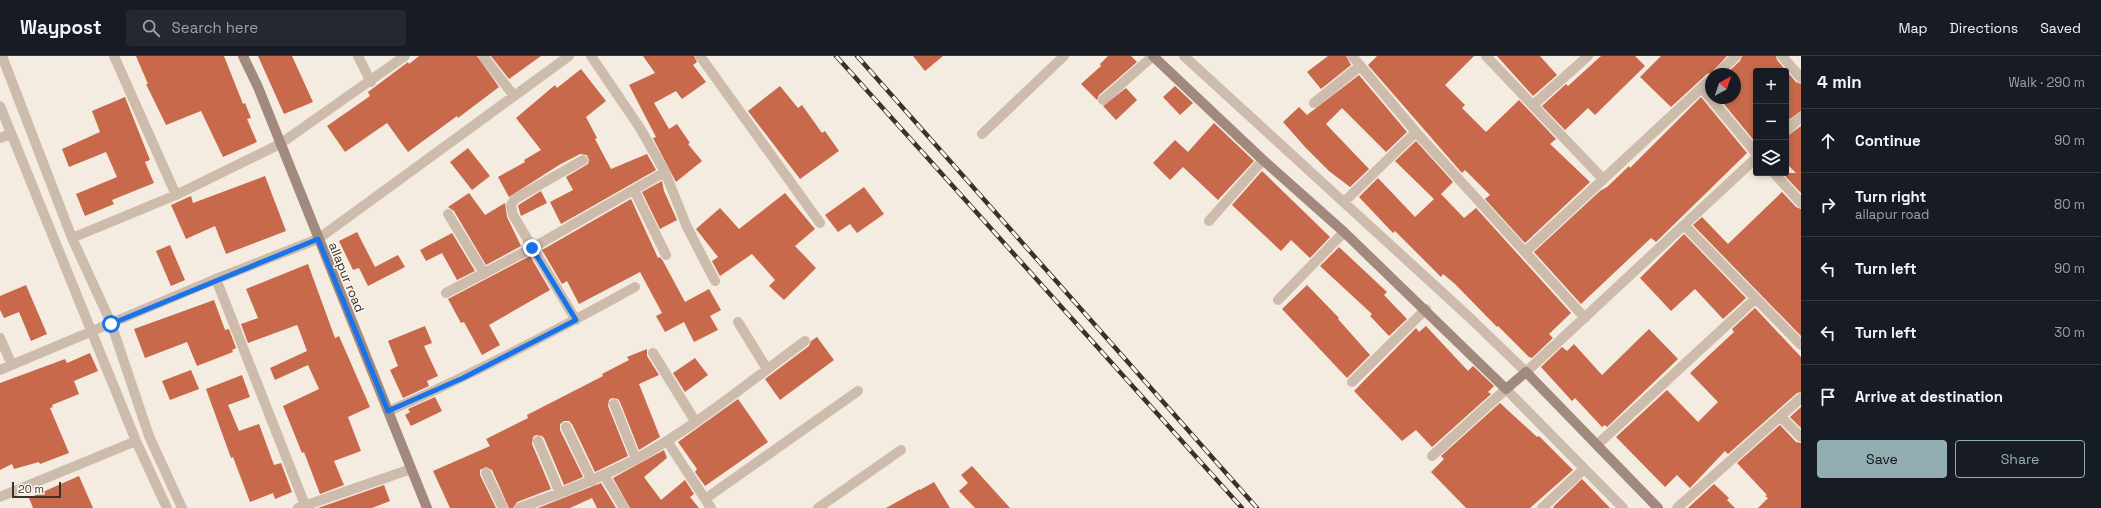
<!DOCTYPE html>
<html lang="en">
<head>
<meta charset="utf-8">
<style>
	:root { --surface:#171b24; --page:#242831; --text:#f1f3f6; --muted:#9ea1a6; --line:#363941; --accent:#92aeb2 }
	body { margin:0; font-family:"Space Grotesk",sans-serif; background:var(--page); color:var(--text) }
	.controls { position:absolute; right:12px; top:12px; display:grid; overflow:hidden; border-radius:4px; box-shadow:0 2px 6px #0003 }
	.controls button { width:36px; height:36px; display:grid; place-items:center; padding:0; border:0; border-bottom:1px solid var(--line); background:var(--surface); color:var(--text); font:20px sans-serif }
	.compass { position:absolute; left:1705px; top:12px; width:36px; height:36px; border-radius:50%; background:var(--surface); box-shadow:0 2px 6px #0003; rotate:40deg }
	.scale { position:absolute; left:12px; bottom:10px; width:49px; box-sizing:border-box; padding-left:4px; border:2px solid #3b302b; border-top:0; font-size:11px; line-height:14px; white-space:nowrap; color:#3b302b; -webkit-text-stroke:3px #fbf5ee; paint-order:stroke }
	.stop { position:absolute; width:12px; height:12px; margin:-9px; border:3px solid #1a73e8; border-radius:50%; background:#fff }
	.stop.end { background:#1a73e8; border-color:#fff; box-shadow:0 1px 4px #0008 }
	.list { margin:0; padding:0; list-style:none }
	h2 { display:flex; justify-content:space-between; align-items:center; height:52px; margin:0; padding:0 16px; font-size:17px }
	h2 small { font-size:13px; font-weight:400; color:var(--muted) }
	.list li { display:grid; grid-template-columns:26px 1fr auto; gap:12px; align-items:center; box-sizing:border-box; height:64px; padding:0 16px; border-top:1px solid var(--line) }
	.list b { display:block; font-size:15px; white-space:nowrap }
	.list p { margin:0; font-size:13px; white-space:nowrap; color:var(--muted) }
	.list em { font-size:13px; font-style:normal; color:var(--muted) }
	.actions { display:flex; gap:8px; padding:12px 16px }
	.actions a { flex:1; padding:9px 0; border:1px solid var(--accent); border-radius:4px; text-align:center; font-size:14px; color:var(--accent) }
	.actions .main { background:var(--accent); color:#111 }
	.icon { flex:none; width:22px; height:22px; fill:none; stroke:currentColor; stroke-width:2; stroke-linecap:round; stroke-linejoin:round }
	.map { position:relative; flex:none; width:1801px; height:452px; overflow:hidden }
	header { display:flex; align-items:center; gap:24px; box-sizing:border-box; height:56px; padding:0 20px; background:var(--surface); border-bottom:1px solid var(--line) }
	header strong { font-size:19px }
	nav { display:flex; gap:22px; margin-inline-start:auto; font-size:14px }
	.search { width:280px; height:36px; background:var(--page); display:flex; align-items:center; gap:10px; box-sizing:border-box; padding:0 14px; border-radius:4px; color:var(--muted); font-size:15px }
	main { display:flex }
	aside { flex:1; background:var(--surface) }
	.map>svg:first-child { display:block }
</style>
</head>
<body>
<header>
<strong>Waypost</strong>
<div class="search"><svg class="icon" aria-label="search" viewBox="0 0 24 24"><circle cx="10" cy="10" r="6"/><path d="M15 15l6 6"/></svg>Search here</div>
<nav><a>Map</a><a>Directions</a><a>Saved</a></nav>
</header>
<main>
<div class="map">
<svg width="1801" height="452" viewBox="0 0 1801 452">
	<rect width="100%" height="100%" fill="#f4ebe1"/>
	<path fill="#c8694b" d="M136 0H224L243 48 245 47 251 62 247 63 257 86 223 101 201 55 166 69 146 28H148Z
		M258 0H292L313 46 284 58Z
		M419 0H477L499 31 458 62 457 60 408 96 387 67 345 96 327 70 370 40 368 36 408 6 409 8Z
		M491 0H541L509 23Z
		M643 0H694L697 6 693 9 706 26 682 43 676 35 654 47 669 73 677 68 690 87 688 88 702 105 676 126 653 82 656 81 629 29 655 17Z
		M913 0H943L925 15Z
		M1108 0H1131L1137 6 1099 39 1097 44 1081 28 1101 10 1100 8Z
		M1328 0H1346L1351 9 1321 33 1307 16Z
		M1377 0H1474L1445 29 1465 49 1462 52 1486 76 1519 44 1556 83 1550 88 1590 126 1525 187 1485 143 1490 139 1465 114 1462 117 1368 9Z
		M1497 0H1540L1557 19 1533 40Z
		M1601 0H1635L1645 10 1595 59 1588 52 1565 74 1542 50 1566 28 1568 30Z
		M1661 0H1727L1711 17 1707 18 1671 51 1640 21Z
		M1742 0H1776L1777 4 1796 26 1801 28V55L1786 66V15H1756V87L1719 42H1735V18H1726L1740 5Z
		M581 13 606 45 586 61 597 82 595 83 611 113 647 98 656 114 561 168 550 146 573 134 566 121 588 108 589 104 587 99 580 98 559 109 509 141 498 121 525 106 524 104 541 94 516 62 555 29 557 32Z
		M1359 19 1407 76 1386 96 1342 52 1326 68 1369 113 1350 131 1329 115 1305 91 1283 66 1299 51 1307 59Z
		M780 30 798 52 802 49 822 77 825 75 839 95 800 123 748 55Z
		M1175 30 1193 47 1180 59 1163 41Z
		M1126 32 1137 44 1116 64 1103 50Z
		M125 41 150 104 145 106 154 127 112 144 114 148 85 160 76 138 117 121 106 96 69 111 62 93 100 76 92 55Z
		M1701 41 1747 97 1656 186 1651 182 1581 248 1534 196 1600 135 1607 131 1629 110 1630 112Z
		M1214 67 1254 105 1218 144 1183 111 1170 124 1153 107 1175 84 1188 96Z
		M1801 70V137L1786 121V117H1796L1786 107V81Z
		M1416 85 1453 126 1441 138 1464 162 1476 152 1571 257 1549 278 1553 282 1532 302 1529 301 1498 270 1497 271 1455 228 1443 218 1441 221 1395 175 1393 177 1359 141 1378 122 1415 161 1434 143 1395 105Z
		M468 92 490 120 472 134 450 106Z
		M1262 115 1330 181 1310 202 1291 184 1281 195 1232 149Z
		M265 120 286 175 226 198 215 170 186 183 171 149 191 140 193 147Z
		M662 125 664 135 677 164 660 173 642 136Z
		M864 131 884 158 857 177 850 168 838 176 825 159Z
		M541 135 547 147 521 160 518 150 520 148Z
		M1782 136 1796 151 1801 153V280L1693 169 1702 161 1728 188Z
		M469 137 485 159 505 147 507 161 521 190 486 209 454 155 448 151Z
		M785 137 815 173 795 190 816 212 784 244 769 230 775 224 752 198 720 220 712 205 718 201 696 173 720 152 739 173Z
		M631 143 658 202 660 201 663 205 685 246 709 233 721 254 710 260 718 274 694 286 684 266 665 276 656 260 662 257 640 216 579 248 567 225 562 228 542 194Z
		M357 176 375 211 398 199 405 211 368 230 359 212 353 214 339 185Z
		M452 177 475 215 457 224 442 197 426 205 420 194Z
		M1684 178 1746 242 1723 263 1695 233 1671 255 1640 222Z
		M170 189 185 224 171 230 156 195Z
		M1339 191 1387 236 1384 239 1407 263 1389 280 1370 260 1372 258 1320 210Z
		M530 200 550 234 489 269 500 289 482 299 464 266 461 267 448 243Z
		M308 208 335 282 339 280 370 351 348 361 361 395 334 405 344 429 320 438 304 396 302 397 283 350 319 333 308 309 275 324 270 312 307 295 298 271 297 269 248 287 241 268 258 262 246 233Z
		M26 229 47 278 31 285 19 256 4 262 0 254V240Z
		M1307 229 1339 262 1338 263 1370 299 1347 322 1282 253Z
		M214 244 225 274 229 273 236 292 232 294 233 296 197 310 187 286 145 302 134 273Z
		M1755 252 1801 301V336L1797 337 1728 398 1725 395 1690 432 1677 419 1665 431 1616 381 1667 334 1698 366 1718 346 1690 317 1734 276 1732 273Z
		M425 270 432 287 424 290 438 320 427 325 429 330 403 342 390 314 398 310 388 285Z
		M1426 270 1468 315 1473 310 1494 330 1488 336 1491 338 1432 391 1416 374 1402 385 1354 335 1416 272 1419 276Z
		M1649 273 1678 303 1607 371 1605 369 1602 371 1575 342 1572 345 1541 311 1562 291 1567 295 1574 288 1602 319Z
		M817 281 834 304 780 344 765 323 809 290 811 285Z
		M647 293V300L659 319 639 328 660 381 639 394 620 346 618 343 612 342 609 344 608 350 628 400 595 416 572 368 569 365H564L560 368V374L583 421 564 429 544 382 542 380 536 379 533 381 532 388 551 433 517 446 513 452H509L492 414 486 411 480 414V419L496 452H450L433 415 490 390 486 383 528 362 527 359 603 320 602 318 629 304 627 301Z
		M90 297 98 315 74 325 79 338 52 349 53 351 50 352 69 397 40 408 39 406 14 413 12 408 0 414V327L65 303 67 307Z
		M695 302 708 319 685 336 673 317Z
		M191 314 199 333 170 344 162 325Z
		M242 319 250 341 228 349 239 375 259 368 274 409 281 407 292 436 275 443 273 437 250 446 233 401 231 402 206 333Z
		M435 341 442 355 411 370 405 359 410 356 408 353Z
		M738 343 768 386 705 430 695 416 697 413 678 386Z
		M1500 347 1537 381 1539 380 1573 414 1530 452H1466L1431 416 1444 403 1441 400Z
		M1801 351V372L1790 361Z
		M1780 369 1796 386 1801 387V452H1758L1768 442 1765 440 1767 439 1737 407Z
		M664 394 667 402 644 421 661 444 685 424 694 438 690 441 699 452H630L613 422Z
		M972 410 1010 452H975L959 435 968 427 961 419Z
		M79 420 93 452H33L29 442Z
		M1582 423 1610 452H1554L1553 451Z
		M934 426 950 452H886L920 433V434Z
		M601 427 616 452H597L592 442 570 452H538Z
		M1714 428 1729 442 1727 444 1735 452H1688Z
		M384 429 390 445 372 452H318Z"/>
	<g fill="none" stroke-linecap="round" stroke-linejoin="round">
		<path stroke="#cdbbac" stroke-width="10" d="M2 0 72 182 111 267 149 380 182 452
			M114 0 176 139
			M358 0 371 26
			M483 0 514 40
			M591 0 640 72 665 116 687 171 715 225
			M700 0 820 167
			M1184 0 1468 260 1526 316 1756 102
			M1352 0 1416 76 1585 262
			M1486 0 1602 122
			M1782 0 1801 22
			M1717 18 1736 0
			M1702 32 1756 97
			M1103 44 1153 0
			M1314 47 1360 10
			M1533 49 1588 0
			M0 50 136 385 167 452
			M1786 75 1801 61
			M982 78 1064 0
			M0 82 10 78
			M1774 117 1801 147
			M634 134 666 199
			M1344 146 1416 76
			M448 158 484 217
			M1209 165 1263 104
			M1684 169 1801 289
			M72 182 176 139 280 88 405 0
			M1525 196 1711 23
			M216 223 305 449
			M446 237 532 192 665 116
			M1278 244 1344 176
			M576 264 513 159 511 149 515 143 583 104
			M738 266 767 313
			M0 282 12 309
			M653 297 695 365
			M0 314 216 223 318 183 569 0
			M1352 326 1426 253
			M614 348 636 403
			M389 355C473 318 554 276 635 231
			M1781 361 1801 381
			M566 371 592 425
			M538 385 560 437
			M667 385 711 452
			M1598 388 1755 243
			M1432 400 1506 333 1623 452
			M486 417 503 452
			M604 419 624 452
			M0 441 136 385
			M705 443 858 335
			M298 452 411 413
			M519 452C559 438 599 423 636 403 695 371 750 325 805 285
			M818 452 901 394
			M1542 452 1584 413
			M1677 452 1801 342"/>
		<path stroke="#a18a7d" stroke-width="10" d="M243 0 258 31 427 452
			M1153 0 1263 104 1344 176 1506 333 1526 316 1658 452"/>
		<defs>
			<path id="rail" d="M836 0 1242 452
				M857 0 1257 452"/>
		</defs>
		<use href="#rail" stroke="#3b302b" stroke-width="4.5"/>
		<use href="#rail" stroke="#fbf5ee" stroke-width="3" stroke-dasharray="9" stroke-linecap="butt"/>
	</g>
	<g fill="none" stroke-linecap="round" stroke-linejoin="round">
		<path stroke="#1a73e8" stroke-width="5" d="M111 268 318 183 388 355 463 322 576 264 532 192"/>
	</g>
	<g text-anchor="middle" stroke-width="3" stroke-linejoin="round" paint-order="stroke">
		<g font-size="13" fill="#3b302b" stroke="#fbf5ee">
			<text transform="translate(347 221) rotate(68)" y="5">allapur road</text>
		</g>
	</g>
</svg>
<div class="controls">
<button>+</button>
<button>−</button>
<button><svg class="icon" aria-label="layers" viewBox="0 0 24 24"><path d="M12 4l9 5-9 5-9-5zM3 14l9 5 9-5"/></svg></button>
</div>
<svg class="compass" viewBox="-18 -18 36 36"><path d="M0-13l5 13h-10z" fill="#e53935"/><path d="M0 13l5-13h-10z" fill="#9ea1a6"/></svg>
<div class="scale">20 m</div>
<div class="stop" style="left:111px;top:268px"></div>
<div class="stop end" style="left:532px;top:192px"></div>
</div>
<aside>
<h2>4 min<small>Walk · 290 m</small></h2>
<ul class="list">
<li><svg class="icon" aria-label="ahead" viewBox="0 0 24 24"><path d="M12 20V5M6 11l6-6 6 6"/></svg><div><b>Continue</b></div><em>90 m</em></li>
<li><svg class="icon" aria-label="right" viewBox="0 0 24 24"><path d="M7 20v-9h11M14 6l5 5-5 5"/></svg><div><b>Turn right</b><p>allapur road</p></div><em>80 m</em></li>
<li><svg class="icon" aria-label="left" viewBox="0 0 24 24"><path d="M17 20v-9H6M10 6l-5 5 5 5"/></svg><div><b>Turn left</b></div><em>90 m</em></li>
<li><svg class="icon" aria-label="left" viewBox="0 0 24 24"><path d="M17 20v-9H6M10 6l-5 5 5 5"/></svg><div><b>Turn left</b></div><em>30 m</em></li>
<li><svg class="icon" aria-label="arrive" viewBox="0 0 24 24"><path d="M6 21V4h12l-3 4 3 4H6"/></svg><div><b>Arrive at destination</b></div></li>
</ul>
<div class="actions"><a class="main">Save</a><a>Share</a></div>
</aside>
</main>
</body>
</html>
